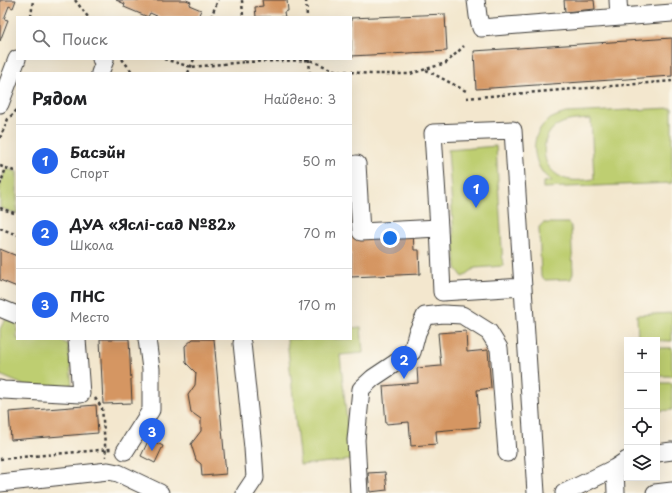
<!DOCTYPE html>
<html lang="ru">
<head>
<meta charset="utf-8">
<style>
	:root { --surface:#fff; --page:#f6f6f6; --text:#202124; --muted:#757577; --line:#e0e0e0; --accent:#2563eb }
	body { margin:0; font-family:"Playpen Sans",sans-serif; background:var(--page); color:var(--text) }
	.controls { position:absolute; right:12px; bottom:12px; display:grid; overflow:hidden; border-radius:0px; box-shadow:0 4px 16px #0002 }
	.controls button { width:36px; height:36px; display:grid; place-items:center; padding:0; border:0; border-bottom:1px solid var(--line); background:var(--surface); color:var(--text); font:20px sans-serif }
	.you { position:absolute; left:390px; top:238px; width:14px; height:14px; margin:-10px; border:3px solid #fff; border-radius:50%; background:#1a73e8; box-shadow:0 0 0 6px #1a73e833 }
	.badge { display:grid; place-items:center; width:26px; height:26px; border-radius:50%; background:var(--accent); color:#fff; font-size:13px; font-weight:700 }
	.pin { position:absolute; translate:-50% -33px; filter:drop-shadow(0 1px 2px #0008) }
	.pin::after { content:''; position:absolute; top:21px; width:14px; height:12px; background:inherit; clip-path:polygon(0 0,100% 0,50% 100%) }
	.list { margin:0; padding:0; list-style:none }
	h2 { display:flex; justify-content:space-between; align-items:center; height:52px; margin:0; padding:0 16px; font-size:17px }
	h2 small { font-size:13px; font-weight:400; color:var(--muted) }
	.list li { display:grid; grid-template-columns:26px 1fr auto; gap:12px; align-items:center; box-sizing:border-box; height:72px; padding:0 16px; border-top:1px solid var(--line) }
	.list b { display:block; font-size:15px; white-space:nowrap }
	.list p { margin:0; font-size:13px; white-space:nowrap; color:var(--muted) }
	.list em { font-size:13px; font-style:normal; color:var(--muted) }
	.icon { flex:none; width:22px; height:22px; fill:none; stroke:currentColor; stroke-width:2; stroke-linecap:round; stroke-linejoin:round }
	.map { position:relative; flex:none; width:672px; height:493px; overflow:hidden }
	.search { position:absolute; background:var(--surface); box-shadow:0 4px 16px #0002; left:16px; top:16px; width:336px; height:44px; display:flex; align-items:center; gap:10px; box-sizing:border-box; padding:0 14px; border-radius:0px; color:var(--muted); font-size:15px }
	.panel { position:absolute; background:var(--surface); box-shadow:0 4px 16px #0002; left:16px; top:72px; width:336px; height:268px; border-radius:0px }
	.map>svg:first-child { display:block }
</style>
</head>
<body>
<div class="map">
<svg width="672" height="493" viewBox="0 0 672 493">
	<rect width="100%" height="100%" fill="#fbf7ec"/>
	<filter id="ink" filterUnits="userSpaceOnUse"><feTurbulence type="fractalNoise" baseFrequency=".025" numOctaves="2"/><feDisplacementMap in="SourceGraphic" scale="8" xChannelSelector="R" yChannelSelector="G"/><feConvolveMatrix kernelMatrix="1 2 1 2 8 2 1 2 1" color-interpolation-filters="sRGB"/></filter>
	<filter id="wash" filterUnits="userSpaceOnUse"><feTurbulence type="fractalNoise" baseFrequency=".012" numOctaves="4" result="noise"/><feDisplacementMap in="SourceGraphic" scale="16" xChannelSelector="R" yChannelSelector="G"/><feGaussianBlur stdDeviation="0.9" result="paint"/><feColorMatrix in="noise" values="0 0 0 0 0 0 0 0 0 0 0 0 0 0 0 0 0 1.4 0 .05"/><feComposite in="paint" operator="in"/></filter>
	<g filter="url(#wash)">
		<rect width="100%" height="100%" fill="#f3e7ce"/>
		<path fill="#bece71" stroke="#6d7546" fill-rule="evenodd" d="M672 108V183L543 188V182L552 181C536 172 529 145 540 129 546 119 556 116 566 113ZM591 119 594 179C585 180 572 182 563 178 556 175 548 168 546 161 542 150 545 134 555 127 566 119 578 120 591 119Z
			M496 146 503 266 475 268 463 277 456 268 448 150Z
			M6 168 17 172V214L0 208V185Z
			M543 223H568L571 226 573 273 571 279 545 280 541 276 539 227Z
			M672 313V341L638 340 637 315Z
			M5 319 17 323V339H56L68 344 72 385 26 386 0 375V329Z
			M361 327 363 353 340 355 351 460 300 465 287 339H351V328Z
			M657 348H672V376H657Z
			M657 383H672V410L657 411Z"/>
		<g id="blocks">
			<path fill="#d59662" d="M0 0H16L13 8 9 6 4 19 8 20 0 41Z
				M116 0H186L191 2 189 5 201 10 198 17H159L150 13 148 17 124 7 125 4Z
				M262 0H287L288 11 284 12 285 17H256L255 7 263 6Z
				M564 0H594L595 9 565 12Z
				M445 14 447 51 351 56V18Z
				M672 38V76L476 89 474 51Z
				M413 232 414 250H419L420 274 351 277V236Z
				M0 249 17 256V287L0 280Z
				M466 331 467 352 488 350 491 388 477 390 480 427 436 431 437 444 411 446 409 422 386 424 383 386 418 383 417 368 441 366 438 333Z
				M100 339H129L132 403 103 404Z
				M193 339H214L226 474 202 476 201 464 196 460 191 444 201 431V419L191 412 188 395 195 385 196 373 186 363 185 346Z
				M96 405 98 433 11 440 9 412Z
				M149 439 163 446 155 463 141 456Z
				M385 472 387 490 370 492 368 473Z"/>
		</g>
	</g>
	<g filter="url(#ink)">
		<use href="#blocks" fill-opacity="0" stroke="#3c3a37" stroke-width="1"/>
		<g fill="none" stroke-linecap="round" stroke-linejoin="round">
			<defs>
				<path id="minor" d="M476 0 478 16 481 28 672 13
					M618 0 619 17
					M100 73 105 60 101 59
					M0 104 17 59
					M351 165 357 164 361 232 439 228 433 133 513 130 536 493
					M439 228 442 292 523 287
					M0 308 17 315
					M242 343 253 448 255 478 245 493
					M0 389 3 390 81 394 77 339
					M125 451 151 410V369L147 339
					M657 453 672 451
					M615 468 616 493
					M0 483 108 471 118 473 160 493
					M359 493 356 440 361 389 373 378 412 352 417 333 425 316 443 314 462 315 489 332 499 348 507 453
					M564 493 615 468 627 460
					M655 493 672 491"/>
			</defs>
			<use href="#minor" stroke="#3c3a37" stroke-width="19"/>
			<path stroke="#3c3a37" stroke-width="2.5" stroke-dasharray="3 3" stroke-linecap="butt" d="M75 0 88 17
				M242 0 243 17
				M306 0 307 17
				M31 17 33 0
				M211 17 218 0
				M122 59 133 73
				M164 59 191 67 245 62 244 59
				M309 59 310 73
				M245 62 310 60 333 70 370 74H410L446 63 464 46
				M426 70 466 91
				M188 73 194 59
				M466 98 672 81
				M0 138 8 119 17 110
				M0 166 17 172
				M0 185 6 168
				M0 208 17 214
				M0 228 17 235
				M95 398 102 408 106 457
				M0 459 111 449"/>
			<use href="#minor" stroke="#fff" stroke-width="17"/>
		</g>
	</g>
</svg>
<div class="controls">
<button>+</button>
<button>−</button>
<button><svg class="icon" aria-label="locate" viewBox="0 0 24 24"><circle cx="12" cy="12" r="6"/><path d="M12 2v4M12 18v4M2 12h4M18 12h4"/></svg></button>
<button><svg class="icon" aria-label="layers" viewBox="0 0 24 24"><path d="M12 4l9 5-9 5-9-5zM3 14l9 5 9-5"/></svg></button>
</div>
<div class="you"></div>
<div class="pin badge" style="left:476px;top:208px">1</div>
<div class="pin badge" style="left:404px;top:379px">2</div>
<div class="pin badge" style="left:152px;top:451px">3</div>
<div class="search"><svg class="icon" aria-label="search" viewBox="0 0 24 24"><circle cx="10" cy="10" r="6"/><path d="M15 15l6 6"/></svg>Поиск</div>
<section class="panel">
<h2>Рядом<small>Найдено: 3</small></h2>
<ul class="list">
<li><span class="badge">1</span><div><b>Басэйн</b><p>Спорт</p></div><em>50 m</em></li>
<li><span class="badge">2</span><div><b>ДУА «Яслі-сад №82»</b><p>Школа</p></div><em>70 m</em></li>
<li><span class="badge">3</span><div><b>ПНС</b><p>Место</p></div><em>170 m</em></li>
</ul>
</section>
</div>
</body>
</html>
